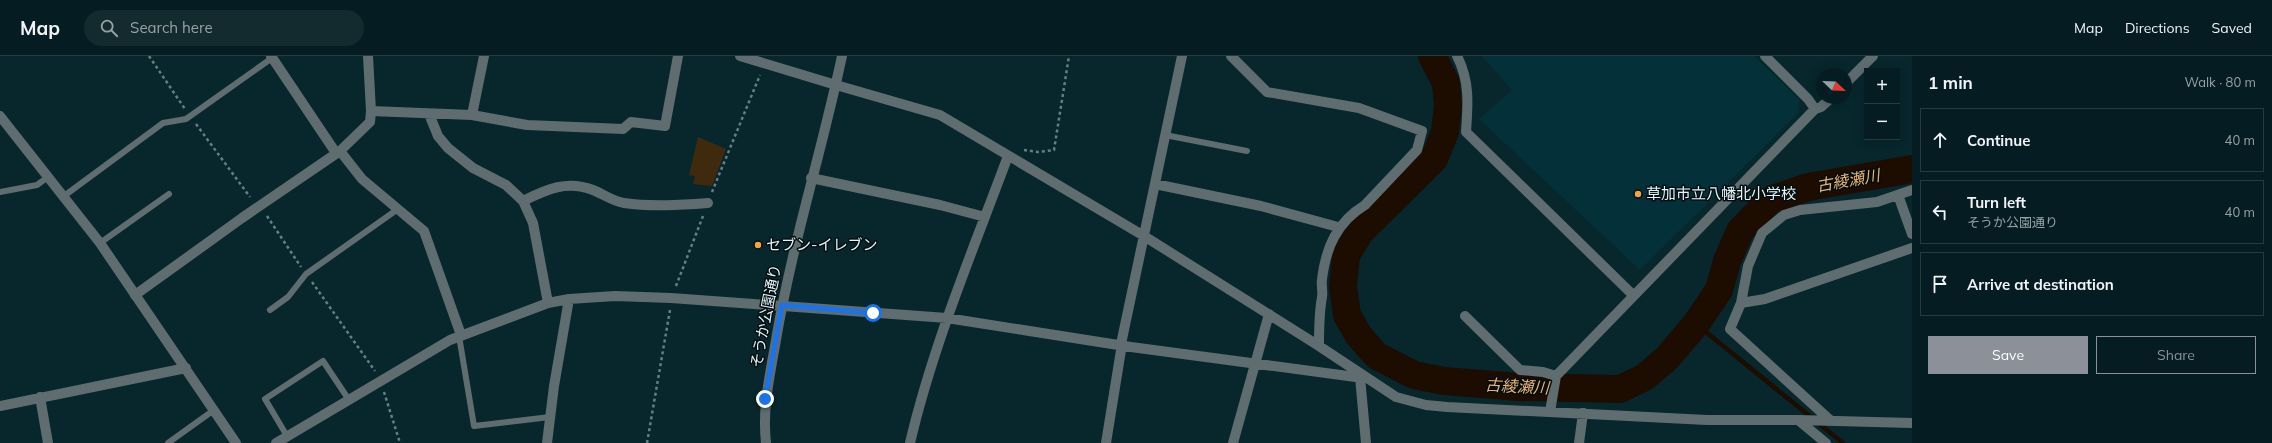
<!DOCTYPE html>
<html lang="en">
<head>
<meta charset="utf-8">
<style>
	:root { --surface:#051d22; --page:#132a2f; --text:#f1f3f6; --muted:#97a2a5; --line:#263b40; --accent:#8c9099 }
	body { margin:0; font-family:Mulish,"Noto Sans JP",sans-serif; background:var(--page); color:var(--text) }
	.controls { position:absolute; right:12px; top:12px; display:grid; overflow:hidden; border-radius:0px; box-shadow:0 2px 10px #0003 }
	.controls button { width:36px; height:36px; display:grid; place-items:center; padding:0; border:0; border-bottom:1px solid var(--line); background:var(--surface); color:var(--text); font:20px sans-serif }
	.compass { position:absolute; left:1816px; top:12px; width:36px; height:36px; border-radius:50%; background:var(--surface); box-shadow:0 2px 10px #0003; rotate:113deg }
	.stop { position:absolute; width:12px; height:12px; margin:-9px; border:3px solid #1a73e8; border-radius:50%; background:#fff }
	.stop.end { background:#1a73e8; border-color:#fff; box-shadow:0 1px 4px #0008 }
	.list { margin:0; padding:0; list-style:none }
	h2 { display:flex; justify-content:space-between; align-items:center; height:52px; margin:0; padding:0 16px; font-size:17px }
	h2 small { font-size:13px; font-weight:400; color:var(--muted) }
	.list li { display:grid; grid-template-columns:26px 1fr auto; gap:12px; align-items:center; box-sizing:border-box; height:64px; margin:0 8px 8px; padding:0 8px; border:1px solid var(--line); border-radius:0px }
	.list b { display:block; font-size:15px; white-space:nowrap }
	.list p { margin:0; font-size:13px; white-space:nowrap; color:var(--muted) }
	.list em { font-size:13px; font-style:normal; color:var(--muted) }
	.actions { display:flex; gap:8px; padding:12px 16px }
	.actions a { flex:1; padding:9px 0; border:1px solid var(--accent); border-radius:0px; text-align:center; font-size:14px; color:var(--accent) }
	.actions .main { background:var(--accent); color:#fff }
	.icon { flex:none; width:22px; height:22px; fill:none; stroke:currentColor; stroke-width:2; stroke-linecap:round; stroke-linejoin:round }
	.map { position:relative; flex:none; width:1912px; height:387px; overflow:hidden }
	header { display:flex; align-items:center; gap:24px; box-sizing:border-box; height:56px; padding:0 20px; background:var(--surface); border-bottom:1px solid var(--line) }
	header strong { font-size:19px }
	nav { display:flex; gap:22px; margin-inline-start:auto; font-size:14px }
	.search { width:280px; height:36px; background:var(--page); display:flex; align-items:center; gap:10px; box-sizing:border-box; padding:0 14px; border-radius:22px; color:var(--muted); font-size:15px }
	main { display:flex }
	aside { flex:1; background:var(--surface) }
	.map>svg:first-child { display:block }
</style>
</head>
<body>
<header>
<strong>Map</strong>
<div class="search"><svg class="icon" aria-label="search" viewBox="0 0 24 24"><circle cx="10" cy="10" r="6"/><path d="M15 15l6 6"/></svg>Search here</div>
<nav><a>Map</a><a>Directions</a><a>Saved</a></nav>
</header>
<main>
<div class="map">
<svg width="1912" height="387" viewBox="0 0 1912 387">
	<rect width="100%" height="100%" fill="#07272d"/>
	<path fill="#043139" d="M1482 0H1754L1800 44 1798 57 1640 214 1479 63 1512 34Z"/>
	<path fill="#402a0e" d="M698 81 726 93 712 130 693 128 695 120 689 119Z"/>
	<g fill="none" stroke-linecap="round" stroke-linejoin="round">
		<path stroke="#1d0c00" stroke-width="4.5" d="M1696 268 1843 387"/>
		<path stroke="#1d0c00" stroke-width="28" d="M1432 0 1446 27 1448 50 1445 76 1434 103 1360 176 1346 199 1343 231 1347 259 1359 280 1377 300 1414 319 1444 325 1519 331 1620 333 1645 321 1667 302 1696 268 1719 234 1727 205 1740 175 1770 144 1808 131 1912 113"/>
		<path stroke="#657f84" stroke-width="2.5" stroke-dasharray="3 3" stroke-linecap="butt" d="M149 0 185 53
			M196 68 250 141
			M1024 94 1038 96 1054 94 1069 0
			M712 136 760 19
			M267 160 301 211
			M312 226 375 315
			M676 230 703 160
			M384 336 400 387
			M647 387 670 254"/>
		<path stroke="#5f6d70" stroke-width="6" d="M1165 79 1247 95
			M0 136 37 129 48 121
			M64 140 163 67 186 63 272 2
			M100 187 169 138
			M270 254 288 241 306 218 398 153
			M459 280 474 370 550 361
			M287 380 265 343 323 305 349 344
			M168 387 214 354"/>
		<path stroke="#5f6d70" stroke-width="10" d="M271 0 336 97
			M368 0 371 55
			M1231 0 1267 36 1359 52 1422 75 1417 94 1365 149C1337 166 1326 191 1322 223 1321 229 1323 235 1322 241 1319 257 1319 273 1319 290
			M1457 0C1470 25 1468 49 1466 76L1633 239
			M1846 27 1873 0
			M836 29 940 59 1144 180 1319 290 1396 341 1426 349 1447 351 1707 364H1798L1912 367
			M1815 53 1821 51 1831 42
			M429 58 438 80 448 92 473 112 506 129 523 145 533 167 548 247
			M472 59 484 0
			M340 95 362 123 424 175 461 279
			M811 122 940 149 985 161
			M1155 128 1261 150 1338 171
			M1898 139 1912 178
			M523 145C547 133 567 124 593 134 603 138 614 146 624 147 651 151 681 149 708 147
			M135 239 242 162 340 95 370 66 371 55 472 59 527 69 623 73 631 66 665 70 678 0
			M1741 247 1765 243 1912 192
			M1465 260 1520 314 1543 316 1556 320
			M1121 288 1182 0
			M1360 321 1366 387
			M40 341 48 387
			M0 350 186 312
			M1550 356 1556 320 1815 53 1808 43 1765 0
			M1798 364 1826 387
			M1831 365 1730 273 1741 247 1748 210 1762 177 1784 159 1800 154 1877 146 1912 134
			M276 387 450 284 548 247 569 243 615 240 671 242 947 262 1131 291 1363 322
			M547 387 554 330 569 243
			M910 387C933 289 973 194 1008 100
			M1106 387 1122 288
			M1233 387 1269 258
			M1579 387 1583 357"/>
		<path stroke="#5f6d70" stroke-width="10" d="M740 0 836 29
			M0 60 100 187 236 387
			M766 387C762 352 770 319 776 284 792 188 822 95 842 0"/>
	</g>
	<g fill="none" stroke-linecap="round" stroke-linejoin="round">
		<path stroke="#1a73e8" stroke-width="5" d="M765 343 782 249 873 257"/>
	</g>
	<g fill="#f3a442" stroke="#030e10" stroke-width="1.5">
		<circle cx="1638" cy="138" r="4"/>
		<circle cx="758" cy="189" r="4"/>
	</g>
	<g text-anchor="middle" stroke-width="3" stroke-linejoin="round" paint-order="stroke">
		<g font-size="15" fill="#e1f3f7" stroke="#030e10" text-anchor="start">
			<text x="1646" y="143">草加市立八幡北小学校</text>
			<text x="766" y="194">セブン-イレブン</text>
		</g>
		<g font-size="15" fill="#e1f3f7" stroke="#030e10">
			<text transform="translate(766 260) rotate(-79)" y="5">そうか公園通り</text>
		</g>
		<g font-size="16" font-style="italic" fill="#ebb272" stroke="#030e10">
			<text transform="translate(1848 124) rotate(-10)" y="6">古綾瀬川</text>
			<text transform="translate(1517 330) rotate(3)" y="6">古綾瀬川</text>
		</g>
	</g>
</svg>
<div class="controls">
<button>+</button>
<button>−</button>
</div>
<svg class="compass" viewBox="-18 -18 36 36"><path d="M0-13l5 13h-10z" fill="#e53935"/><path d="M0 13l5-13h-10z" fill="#97a2a5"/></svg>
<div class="stop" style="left:873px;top:257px"></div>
<div class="stop end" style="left:765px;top:343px"></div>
</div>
<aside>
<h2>1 min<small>Walk · 80 m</small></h2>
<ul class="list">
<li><svg class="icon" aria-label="ahead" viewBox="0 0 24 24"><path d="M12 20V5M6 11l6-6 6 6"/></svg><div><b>Continue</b></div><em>40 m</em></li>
<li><svg class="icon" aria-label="left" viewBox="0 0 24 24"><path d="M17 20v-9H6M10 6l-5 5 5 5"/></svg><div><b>Turn left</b><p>そうか公園通り</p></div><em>40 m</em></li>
<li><svg class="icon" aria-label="arrive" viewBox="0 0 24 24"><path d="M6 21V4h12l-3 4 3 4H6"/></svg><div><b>Arrive at destination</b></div></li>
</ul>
<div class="actions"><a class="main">Save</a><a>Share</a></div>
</aside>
</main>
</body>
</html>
